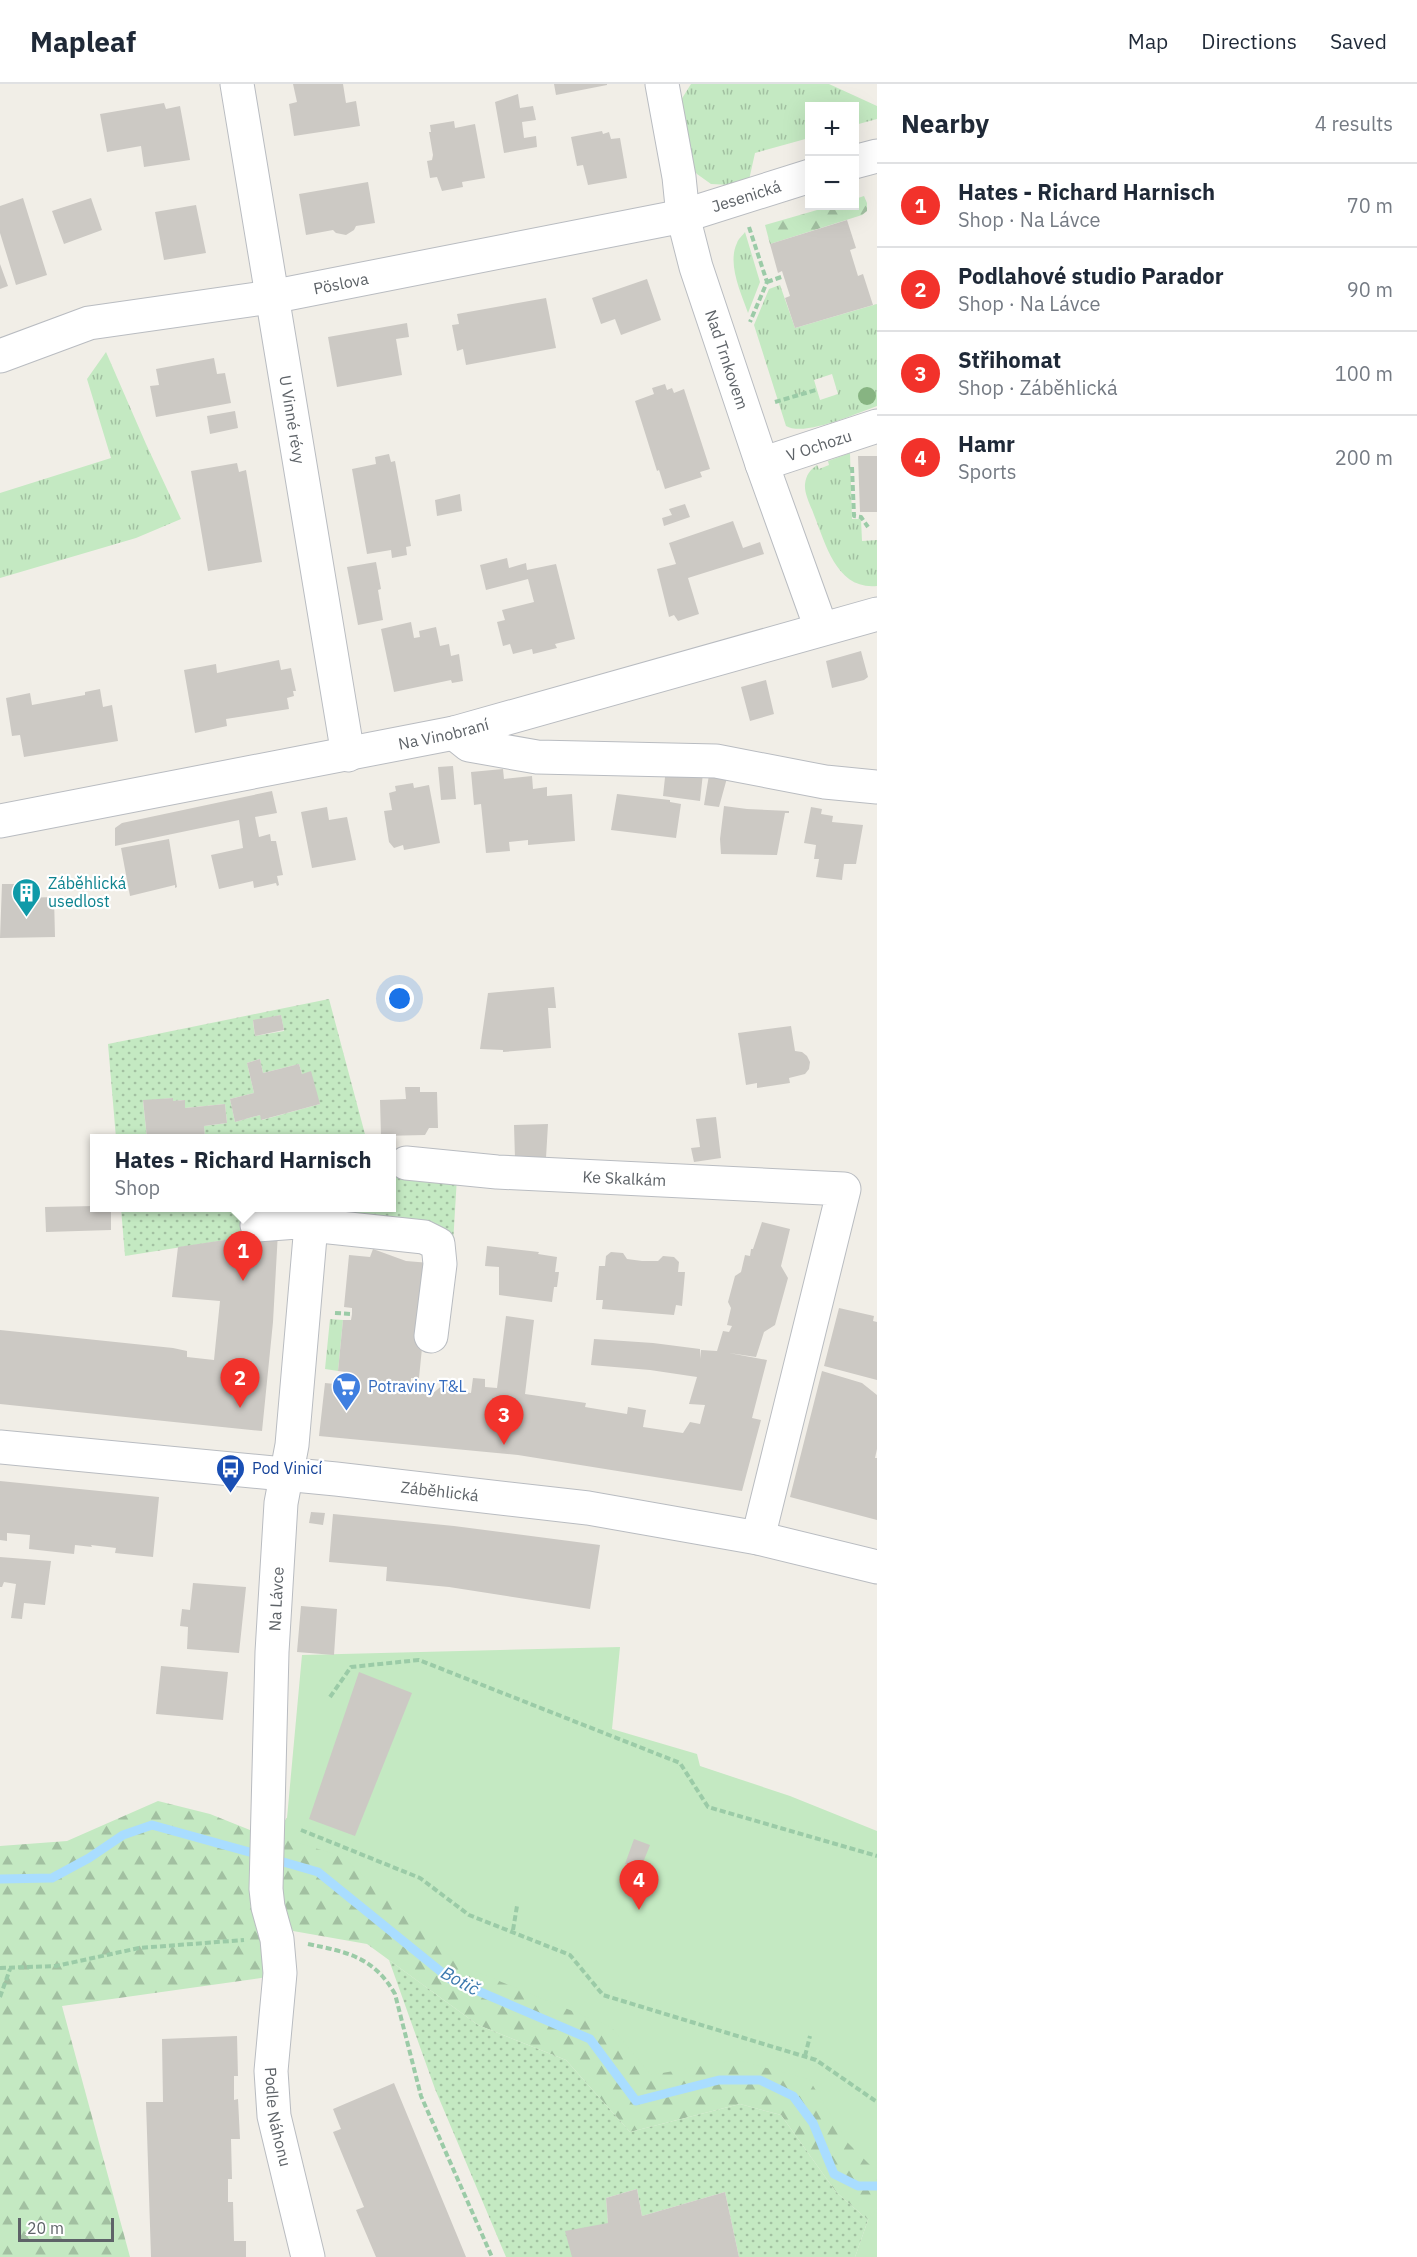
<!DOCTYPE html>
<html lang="en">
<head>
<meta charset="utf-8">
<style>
	:root { --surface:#fff; --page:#f2f2f3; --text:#1f2937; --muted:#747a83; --line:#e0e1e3; --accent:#f2322b }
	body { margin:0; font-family:"IBM Plex Sans",sans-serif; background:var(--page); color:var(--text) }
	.controls { position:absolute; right:18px; top:18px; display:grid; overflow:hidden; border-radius:0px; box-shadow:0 6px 24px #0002 }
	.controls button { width:54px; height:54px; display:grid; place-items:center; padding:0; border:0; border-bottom:2px solid var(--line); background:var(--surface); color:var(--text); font:30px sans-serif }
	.scale { position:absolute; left:18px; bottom:15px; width:96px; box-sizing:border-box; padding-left:6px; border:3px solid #5e6368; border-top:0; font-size:16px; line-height:21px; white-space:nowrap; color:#5e6368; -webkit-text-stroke:4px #fff; paint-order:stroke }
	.you { position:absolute; left:400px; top:915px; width:21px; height:21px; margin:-15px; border:4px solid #fff; border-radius:50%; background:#1a73e8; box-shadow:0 0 0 9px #1a73e833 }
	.badge { display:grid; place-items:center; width:39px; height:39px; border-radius:50%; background:var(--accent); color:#fff; font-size:20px; font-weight:700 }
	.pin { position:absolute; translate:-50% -50px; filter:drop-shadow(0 2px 3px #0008) }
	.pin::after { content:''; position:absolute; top:32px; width:21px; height:18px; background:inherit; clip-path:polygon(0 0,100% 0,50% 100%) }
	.popup { position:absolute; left:90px; top:1050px; width:306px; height:78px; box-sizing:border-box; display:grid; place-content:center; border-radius:0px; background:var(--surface); filter:drop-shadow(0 2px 4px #0005); font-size:20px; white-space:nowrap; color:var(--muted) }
	.popup b { font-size:22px; color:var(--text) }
	.popup::after { content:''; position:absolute; left:50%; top:100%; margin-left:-12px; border:12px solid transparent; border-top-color:var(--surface) }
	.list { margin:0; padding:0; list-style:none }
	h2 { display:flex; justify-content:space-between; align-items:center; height:78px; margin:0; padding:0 24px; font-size:26px }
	h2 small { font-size:20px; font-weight:400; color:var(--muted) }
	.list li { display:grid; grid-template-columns:39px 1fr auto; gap:18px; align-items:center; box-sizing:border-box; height:84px; padding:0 24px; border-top:2px solid var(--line) }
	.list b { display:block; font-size:22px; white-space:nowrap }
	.list p { margin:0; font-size:20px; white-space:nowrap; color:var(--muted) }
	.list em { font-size:20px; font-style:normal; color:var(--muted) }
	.map { position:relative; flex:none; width:877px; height:2173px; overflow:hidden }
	header { display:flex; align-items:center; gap:36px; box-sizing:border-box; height:84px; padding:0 30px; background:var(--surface); border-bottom:2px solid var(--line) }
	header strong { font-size:28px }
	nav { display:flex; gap:33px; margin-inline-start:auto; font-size:21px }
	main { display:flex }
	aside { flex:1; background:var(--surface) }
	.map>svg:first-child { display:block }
</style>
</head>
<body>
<header>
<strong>Mapleaf</strong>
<nav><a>Map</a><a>Directions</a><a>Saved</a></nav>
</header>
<main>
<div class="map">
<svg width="877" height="2173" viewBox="0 0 877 2173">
	<defs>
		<pattern id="grass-tufts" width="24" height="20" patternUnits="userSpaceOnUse" patternTransform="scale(1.5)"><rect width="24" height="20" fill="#c4e9c2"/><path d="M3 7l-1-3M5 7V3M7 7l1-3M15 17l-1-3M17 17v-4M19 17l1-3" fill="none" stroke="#a2c0a1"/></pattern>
		<pattern id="forest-firs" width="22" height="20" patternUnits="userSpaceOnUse" patternTransform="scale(1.5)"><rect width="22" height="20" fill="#c4e9c2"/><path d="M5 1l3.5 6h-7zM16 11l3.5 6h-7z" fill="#a2c0a1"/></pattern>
		<pattern id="garden-dots" width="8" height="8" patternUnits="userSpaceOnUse" patternTransform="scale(1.5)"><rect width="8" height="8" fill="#c4e9c2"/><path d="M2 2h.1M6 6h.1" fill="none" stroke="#a2c0a1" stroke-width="1.8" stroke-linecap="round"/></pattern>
	</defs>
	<rect width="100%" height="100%" fill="#f1eee7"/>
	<path fill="url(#grass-tufts)" fill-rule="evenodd" d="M691 0H829L877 22V35L855 41 854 22H810L809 54 755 69 749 96 730 101 711 100 697 90 684 75 681 16Z
		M745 148 760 198 748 229C741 209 727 180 737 159 738 155 743 151 745 148Z
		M780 201 795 244 877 220V322C857 329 805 353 786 342L754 241 769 205ZM832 290 838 310 820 316 814 296Z
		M106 268 146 360 181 435 136 454 0 494V409L111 374 87 295Z
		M850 369 852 435H861L862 457 877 456V502C837 506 826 461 814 431 811 422 804 410 805 400 806 391 810 386 817 381L819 385 829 381 828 377Z
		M330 1235 343 1236 338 1287 325 1285Z"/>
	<path fill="url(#forest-firs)" d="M864 112 867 119V127L862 131 770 160 765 141 831 122H854L855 115Z
		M158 1717 210 1730 255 1748 274 1751 287 1734 877 1971V2129L868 2136 836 2108 781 2031 740 2020 630 2048 566 1976 478 1941 367 1860 293 1847 274 1805 268 1893 62 1922 130 2173H0V1762L67 1757Z"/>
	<path fill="url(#garden-dots)" fill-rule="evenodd" d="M329 915 366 1054H199H205L204 1042 227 1039 225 1020 185 1024 184 1016 173 1017 172 1014 143 1017 147 1054H116L108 960ZM281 931 284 947 255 952 253 937ZM260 975 263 989 299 980 302 990 320 1020 262 1036 260 1031 235 1038 230 1015 254 1009 247 979Z
		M392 1088 457 1093 453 1160 341 1139 342 1124H392Z
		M121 1124H307L258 1151 125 1172Z
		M389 1876 478 1941 566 1976 630 2048 740 2020 781 2031 836 2108 868 2136 855 2173H739L725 2108 642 2132 637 2105 606 2114 608 2139 572 2173H506L435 2005Z"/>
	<path fill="#c4e9c2" d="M620 1563 612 1645 697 1670 700 1682 790 1712 877 1747V2088L848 2059 809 1995 736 1976 651 1991 611 1943 458 1880 343 1773 274 1751 287 1734 302 1571Z
		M877 2125V2173H855L868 2136Z"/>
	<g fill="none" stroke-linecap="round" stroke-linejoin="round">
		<path stroke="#a9ddff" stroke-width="9" d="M273 1775 318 1788 450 1895 590 1955 636 2017 719 1996H760L793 2012 813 2039 834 2090 858 2102H877
			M0 1795 52 1794 89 1774 123 1751 152 1741 260 1771"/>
	</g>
	<path fill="#ccc9c4" d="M293 0H343L346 19 356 17 360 42 294 52 289 20 297 18Z
		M554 0H607V1L556 11Z
		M518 10 520 24 533 22 536 36 522 38 524 54 536 52 537 63 504 69 495 18Z
		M164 19 166 25 180 22 190 76 144 83 141 62 107 68 100 30Z
		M454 37 455 44 475 40 485 94 462 98 463 103 442 107 437 93 430 94 427 77 432 76 433 71 429 48H431L430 41Z
		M602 47 603 50 609 48 611 55 620 54 627 94 588 101 583 81 577 82 571 53Z
		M368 98 375 139 356 142 354 146 346 151 336 149 333 146 306 151 299 110Z
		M23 114 47 191 16 201 0 149V122Z
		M91 114 102 146 64 160 52 127Z
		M196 121 206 169 164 176 155 128Z
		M847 136 856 164 850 166 858 192 863 190 873 221 795 244 785 214 790 212 782 187 778 189 770 160Z
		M0 180 8 202 0 205Z
		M647 195 661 236 621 251 615 235 601 240 592 214Z
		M546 214 556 264 466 281 463 265 457 267 452 241 459 240 457 230Z
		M407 239 409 253 396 255 402 291 337 303 328 253Z
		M214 274 217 290 225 289 231 319 156 333 150 302 159 301 156 285Z
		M665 300 667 306 672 304 674 309 684 305 710 385 700 388 702 393 665 405 659 386 657 387 635 317 654 310 652 304Z
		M235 327 238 344 210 350 207 332Z
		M389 370 391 378 395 377 411 462 406 463 407 471 392 474 391 466 367 470 352 385 376 380 375 373Z
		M858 372H877V428H860Z
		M237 379 239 388 246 386 262 478 208 487 191 387Z
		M460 410 462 427 437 432 435 416Z
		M685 420 690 433 664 442 662 434 672 431 669 425Z
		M733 437 743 464 760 458 764 470 688 494 699 530 678 537 674 531 669 533 657 485 676 480 669 459Z
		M507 474 509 484 526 479 527 486 556 480 575 555 555 560 557 564 533 570 532 565 513 570 510 560 503 562 497 538 505 536 502 526 534 518 528 495 486 506 480 481Z
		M376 478 381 505 378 506 383 536 358 541 347 483Z
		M411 538 414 554 420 553 419 547 436 543 440 562 449 560 451 572 459 570 463 597 452 599 451 596 394 608 381 545Z
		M861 567 868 593 864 596 832 604 826 577Z
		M279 576 281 586 291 584 296 607H293L294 612 287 614 289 625 226 635 227 642 195 649 184 586 216 580 217 589Z
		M766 596 774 630 750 637 741 603Z
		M100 605 103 623 112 621 118 657 24 673 20 651 12 652 6 614 30 609 32 621 85 611V608Z
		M453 682 456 715 441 716 438 683Z
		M666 684 703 689 700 717 663 712Z
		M503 685 504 695 532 692 533 705 547 703V712L572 710 575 757 528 761V756L509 758 510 767 486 769 481 720 474 721 471 688Z
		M709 691 727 694 719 723 704 721Z
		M413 699 414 704 429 701 440 759 404 766 403 761 394 764 389 758 384 727 392 726 389 709 396 707 395 702Z
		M272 707 277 729 255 733 259 753 270 750 271 757H276L283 791 277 792 279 801 277 802 276 799 254 804 253 797 219 805 211 771 243 764 239 736 115 762V744L122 739Z
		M617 710 670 716V718L681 720 676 754 611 746Z
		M724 722 747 725 789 727V729H785L777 771 721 770 720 755Z
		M327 723 329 736 347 733 356 776 312 784 301 728Z
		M811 723 822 725 821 730 833 732 832 738 863 741 856 780H844L842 796 816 793 819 775H814L816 761 804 759Z
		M169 755 177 803 175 804V801L130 812 121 764Z
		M2 800H23V814L54 813 55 853 0 854Z
		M554 903 556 924H548L551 964 503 968V966L480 965 488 909Z
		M281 931 284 946 255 952 253 936Z
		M791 942 795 967 802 968 807 972 810 978 809 985 805 990 789 994 790 999 757 1004V999L746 1001 738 949Z
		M260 975 263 989 299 980 302 990 311 987 320 1020 261 1036 260 1031 235 1038 230 1015 254 1009 247 979Z
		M405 1003H420V1008H437L438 1044H429L425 1051 381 1052 380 1016 406 1015Z
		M173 1014V1017L185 1016V1024L225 1020 227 1039 204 1042 205 1054H147L143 1016Z
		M716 1033 721 1074 694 1078 691 1064 700 1063 696 1035Z
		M548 1040 546 1074 515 1075 514 1041Z
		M94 1122 111 1124V1146L46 1148 45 1123Z
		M762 1138 790 1145 781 1182 788 1194 775 1241 764 1248 756 1273 729 1269 767 1276 752 1334 761 1336 742 1407 518 1371 319 1352 325 1299 345 1301 346 1288 338 1287 343 1236H351L352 1230V1224L344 1223 349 1171 370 1173 373 1165 406 1177 430 1179 425 1230H417L416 1243 424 1244 419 1294H411L410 1308 430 1310V1313H432V1310L451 1294 450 1306 471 1309 473 1294 485 1295V1303L497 1304 506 1232 534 1236 525 1310 586 1319 585 1323 627 1330 628 1323 646 1326 643 1343 683 1349 690 1338 700 1340 705 1321 689 1320 697 1293 650 1286 591 1281 594 1255 653 1259 700 1265V1275L701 1266 717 1267 723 1247 729 1248 732 1242 727 1241 731 1224 728 1218 735 1192 741 1188 745 1171 750 1172 751 1165H753Z
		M278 1148 273 1238 262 1347 0 1320V1246L173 1264 187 1267V1273L214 1276 220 1217 172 1213 178 1163Z
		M487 1162 539 1168 538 1170 557 1173 555 1188H559L557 1203H554L552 1218 499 1211V1183L485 1182Z
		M611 1168 623 1169 627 1175 642 1177H658L663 1172 674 1173 679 1178 678 1188H685L682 1222 676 1221 674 1231 602 1225 603 1216H596L599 1182H605L606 1172Z
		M839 1224 874 1232 873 1237 877 1238V1296L824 1282Z
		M822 1287 862 1299 877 1311V1365L875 1374H877V1436L790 1413Z
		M0 1397 159 1413 153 1473 115 1469 116 1464 91 1461 92 1463 75 1461 74 1470 29 1465 30 1451 7 1449V1457L0 1456Z
		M311 1428 325 1429 323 1441 309 1439Z
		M333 1430 454 1442 600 1461 590 1525 449 1503 386 1497 387 1483 329 1478Z
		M0 1473 51 1477 45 1521 24 1519 22 1535 11 1534 16 1500 4 1498 2 1503H0Z
		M193 1499 246 1503 239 1569 187 1565 188 1543 180 1542 182 1525 190 1526Z
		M301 1522 337 1525 334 1571 297 1568Z
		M161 1582 228 1588 223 1636 156 1630Z
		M359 1588 412 1609 355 1752 309 1735Z
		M634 1755 650 1761 640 1786 625 1780Z
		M237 1952 238 1992H234V2016L238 2015 240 2055H231L232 2095H228V2118H233L234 2157H246V2173H151L146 2018H163L162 1955Z
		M394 1999 466 2173H376L356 2126 364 2123 333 2048 341 2045 333 2025Z
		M637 2105 642 2132 725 2108 739 2173H572L565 2147 608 2139 606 2114Z"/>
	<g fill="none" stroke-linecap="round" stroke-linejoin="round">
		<defs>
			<g id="minor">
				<path id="s1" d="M237 0 348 671"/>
				<path id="s2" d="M662 0 679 93 683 132 696 183 762 380 821 544"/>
				<path d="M854 78 877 72"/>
				<path id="s3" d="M0 272 89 239 271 213 683 132 810 92"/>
				<path id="s4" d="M762 380 877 342"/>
				<path d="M454 649 469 661 537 673 716 677 825 698 877 703"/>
				<path id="s5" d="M0 737 454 649 877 530"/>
				<path id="s6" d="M406 1079 497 1088 844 1105 758 1454"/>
				<path id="s7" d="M257 1141 297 1138 311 1141 292 1361 281 1419 272 1568 266 1805 268 1823 277 1855 280 1889 271 1987 274 2032 308 2173"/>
				<path d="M311 1141 424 1153 438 1160 440 1180 431 1252"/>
				<path id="s8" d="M0 1363 336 1395 588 1424 758 1454 877 1483"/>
			</g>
		</defs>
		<use href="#minor" stroke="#b9bcc1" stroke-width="35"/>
		<path stroke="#9bcba7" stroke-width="4" stroke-dasharray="6 3" stroke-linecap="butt" d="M749 143 767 198 750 238
			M767 198 784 192
			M775 318 816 306
			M852 383 854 432 861 433 868 443
			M335 1229 352 1230
			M330 1613 351 1583 419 1576 680 1679 708 1723 877 1772
			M301 1746 420 1794 469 1831 570 1871 603 1911 816 1976 877 2018
			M513 1846 517 1822
			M308 1860C347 1868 374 1873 395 1910L421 2012 492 2173
			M0 1884 56 1882 139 1864 244 1856
			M0 1913 10 1885
			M805 1972 810 1952"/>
		<use href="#minor" stroke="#fff" stroke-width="33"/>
	</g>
	<circle fill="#87b482" cx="867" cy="312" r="9"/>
	<defs>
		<symbol id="building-pin" viewBox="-11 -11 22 30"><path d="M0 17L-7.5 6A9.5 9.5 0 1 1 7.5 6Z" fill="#0f9aa8" stroke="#fff"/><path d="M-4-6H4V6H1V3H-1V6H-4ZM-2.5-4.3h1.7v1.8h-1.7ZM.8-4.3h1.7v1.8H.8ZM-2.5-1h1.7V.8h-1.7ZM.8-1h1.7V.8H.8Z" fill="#fff"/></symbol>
		<symbol id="supermarket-pin" viewBox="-11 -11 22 30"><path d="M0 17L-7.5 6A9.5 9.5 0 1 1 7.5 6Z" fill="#3f7fe0" stroke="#fff"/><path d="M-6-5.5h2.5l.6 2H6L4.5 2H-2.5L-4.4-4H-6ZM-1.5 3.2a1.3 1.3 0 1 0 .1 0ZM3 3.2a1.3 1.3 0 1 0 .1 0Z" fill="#fff"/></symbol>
		<symbol id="bus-pin" viewBox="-11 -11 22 30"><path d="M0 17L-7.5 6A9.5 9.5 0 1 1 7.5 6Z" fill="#1a4fb4" stroke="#fff"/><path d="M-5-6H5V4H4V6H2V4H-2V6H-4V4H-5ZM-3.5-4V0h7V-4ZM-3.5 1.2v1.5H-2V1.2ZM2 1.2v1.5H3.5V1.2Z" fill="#fff"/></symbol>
	</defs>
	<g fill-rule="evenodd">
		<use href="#building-pin" x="10" y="792" width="33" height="45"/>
		<use href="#supermarket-pin" x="330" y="1286" width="33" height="45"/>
		<use href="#bus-pin" x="214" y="1368" width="33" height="45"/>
	</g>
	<g text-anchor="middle" stroke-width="4.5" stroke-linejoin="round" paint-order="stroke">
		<g font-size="16" fill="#5e6368" stroke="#fff">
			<text dy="6" stroke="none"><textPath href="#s3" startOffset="765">Jesenická</textPath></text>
			<text dy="6" stroke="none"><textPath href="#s3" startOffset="350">Pöslova</textPath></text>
			<text dy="6" stroke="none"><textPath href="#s2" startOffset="284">Nad Trnkovem</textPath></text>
			<text dy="6" stroke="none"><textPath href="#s1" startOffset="340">U Vinné révy</textPath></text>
			<text dy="6" stroke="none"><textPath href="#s4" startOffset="60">V Ochozu</textPath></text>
			<text dy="6" stroke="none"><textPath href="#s5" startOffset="452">Na Vinobraní</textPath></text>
			<text dy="6" stroke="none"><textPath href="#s6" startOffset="219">Ke Skalkám</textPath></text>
			<text dy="6" stroke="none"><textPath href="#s8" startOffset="442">Záběhlická</textPath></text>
			<text transform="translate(276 1515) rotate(-87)" y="6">Na Lávce</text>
			<text dy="6" stroke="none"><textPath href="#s7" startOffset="951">Podle Náhonu</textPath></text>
		</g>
		<g font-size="16" fill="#0d838f" stroke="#fff" text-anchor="start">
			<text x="48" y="805">Záběhlická<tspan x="48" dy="18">usedlost</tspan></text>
		</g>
		<g font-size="16" fill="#366cbe" stroke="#fff" text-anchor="start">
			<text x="368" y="1308">Potraviny T&amp;L</text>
		</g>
		<g font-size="16" fill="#164399" stroke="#fff" text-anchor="start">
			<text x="252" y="1390">Pod Vinicí</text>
		</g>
		<g font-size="18" font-style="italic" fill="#3c79ae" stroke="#fff">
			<text transform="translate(460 1897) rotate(28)" y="6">Botič</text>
		</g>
	</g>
</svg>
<div class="controls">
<button>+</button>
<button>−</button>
</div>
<div class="scale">20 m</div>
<div class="you"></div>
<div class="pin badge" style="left:243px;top:1197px">1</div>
<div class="popup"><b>Hates - Richard Harnisch</b>Shop</div>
<div class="pin badge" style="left:240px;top:1324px">2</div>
<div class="pin badge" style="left:504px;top:1361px">3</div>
<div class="pin badge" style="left:639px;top:1826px">4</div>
</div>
<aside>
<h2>Nearby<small>4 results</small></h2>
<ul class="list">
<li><span class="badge">1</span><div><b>Hates - Richard Harnisch</b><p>Shop · Na Lávce</p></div><em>70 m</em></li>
<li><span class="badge">2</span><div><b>Podlahové studio Parador</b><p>Shop · Na Lávce</p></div><em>90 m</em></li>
<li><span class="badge">3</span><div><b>Střihomat</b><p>Shop · Záběhlická</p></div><em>100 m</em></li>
<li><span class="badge">4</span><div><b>Hamr</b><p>Sports</p></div><em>200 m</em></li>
</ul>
</aside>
</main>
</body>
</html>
